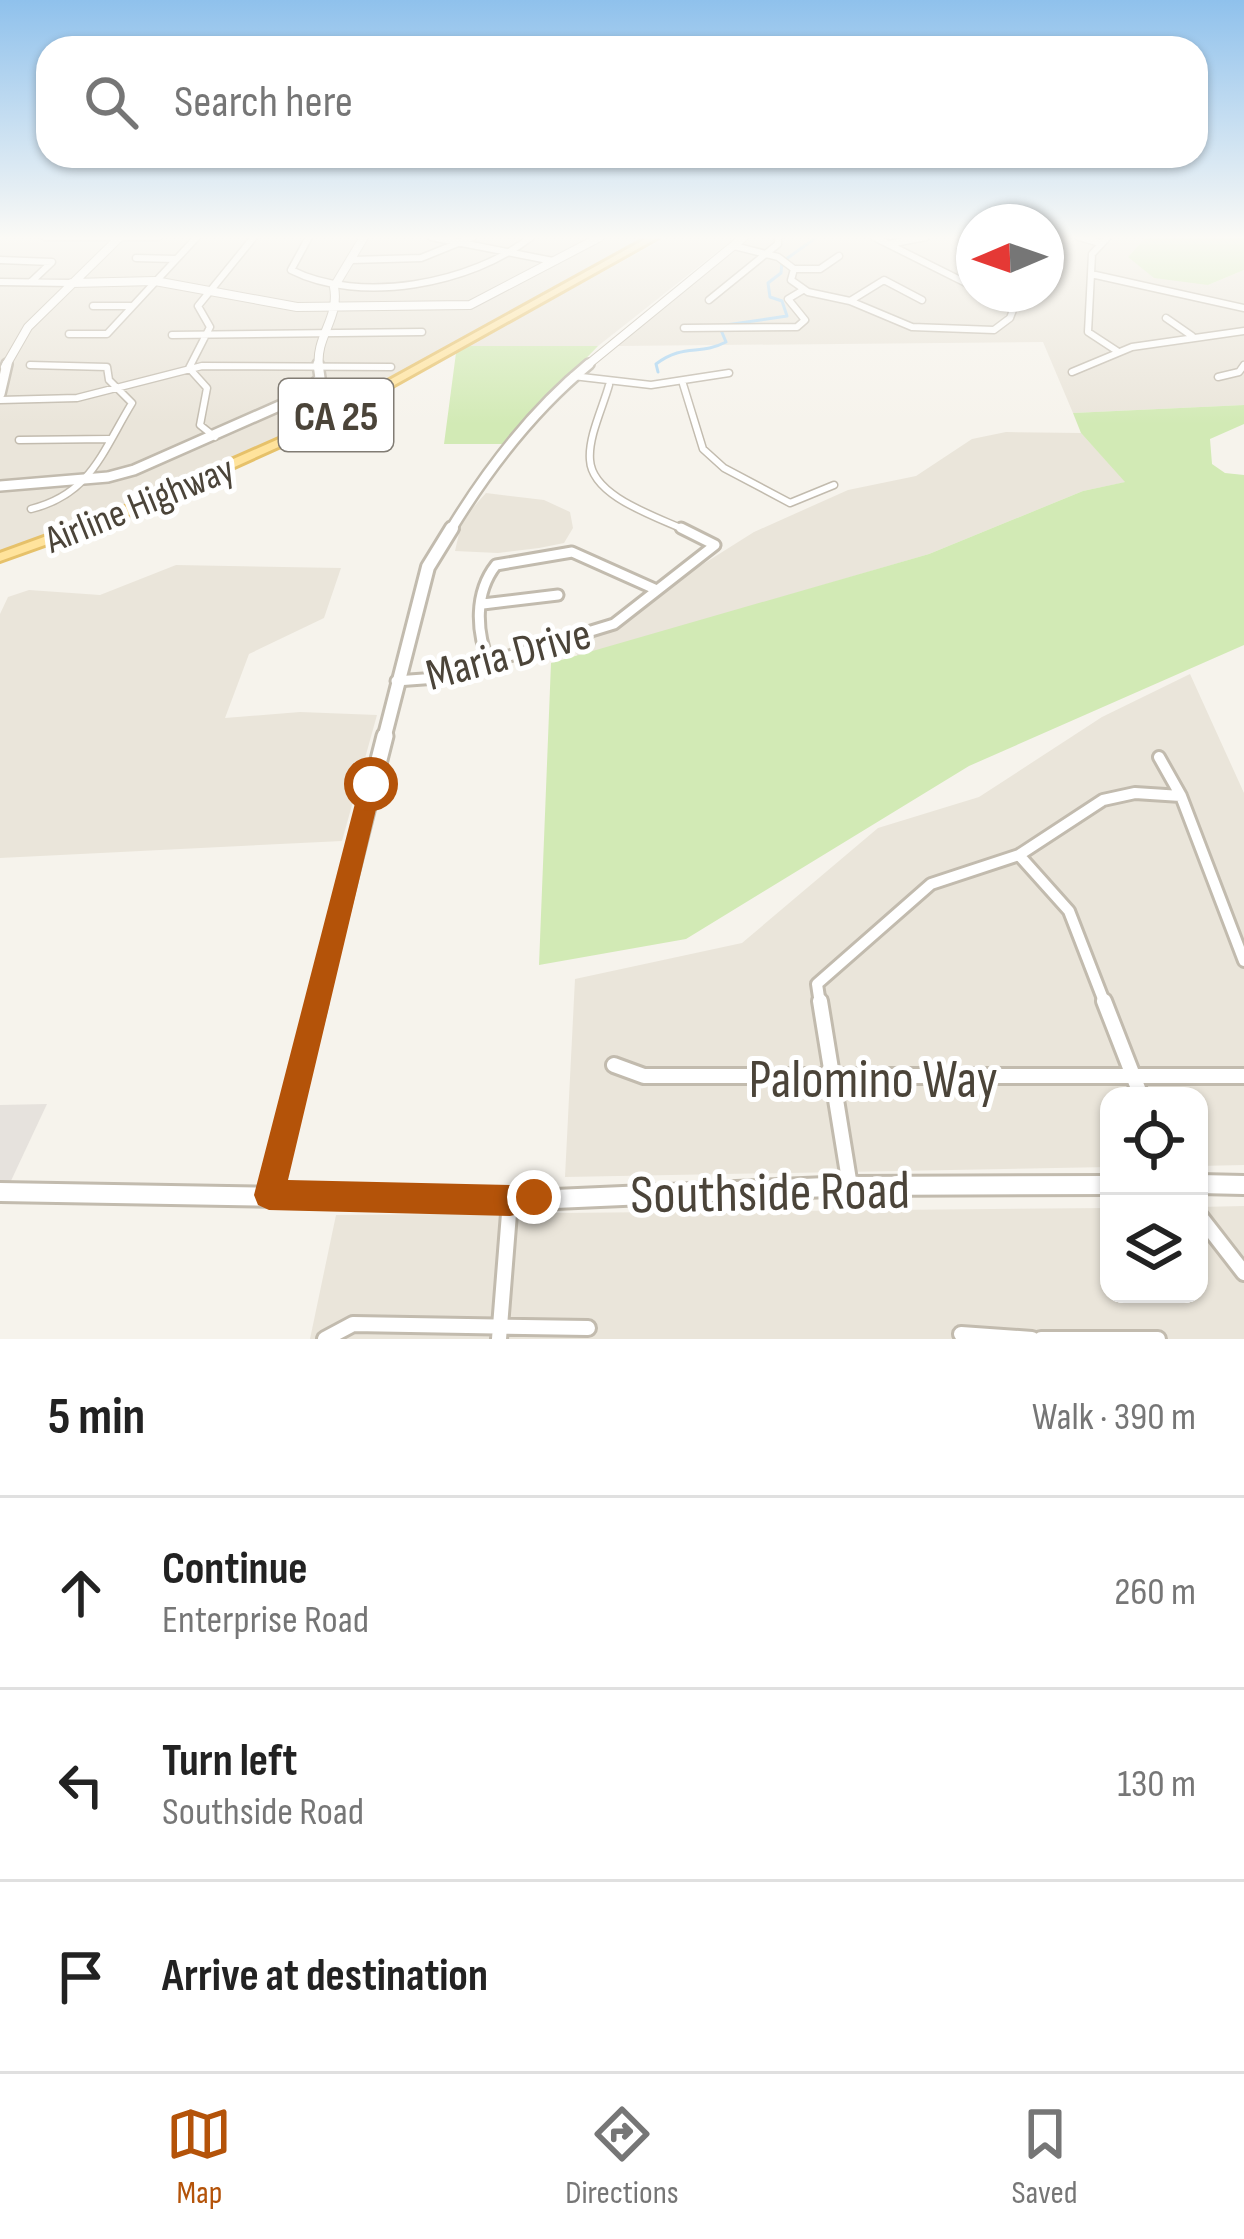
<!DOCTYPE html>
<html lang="en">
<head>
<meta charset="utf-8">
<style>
	:root { --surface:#fff; --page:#f6f6f6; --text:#222; --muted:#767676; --line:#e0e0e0; --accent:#b45309 }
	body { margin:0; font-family:"Sofia Sans Condensed",sans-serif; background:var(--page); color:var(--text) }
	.controls { position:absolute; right:36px; bottom:36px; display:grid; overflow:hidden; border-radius:24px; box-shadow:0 3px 9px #0004 }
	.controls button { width:108px; height:108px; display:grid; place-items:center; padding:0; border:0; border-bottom:3px solid var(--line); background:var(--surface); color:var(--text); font:60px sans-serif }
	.compass { position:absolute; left:956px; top:204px; width:108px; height:108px; border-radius:50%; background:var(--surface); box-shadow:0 3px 9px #0004; rotate:268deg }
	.stop { position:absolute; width:36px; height:36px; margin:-27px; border:9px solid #b45309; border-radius:50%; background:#fff }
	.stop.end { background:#b45309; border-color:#fff; box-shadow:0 3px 12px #0008 }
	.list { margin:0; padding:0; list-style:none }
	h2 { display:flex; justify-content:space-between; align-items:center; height:156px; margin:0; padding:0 48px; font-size:51px }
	h2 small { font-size:39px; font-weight:400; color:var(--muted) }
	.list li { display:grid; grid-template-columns:78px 1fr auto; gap:36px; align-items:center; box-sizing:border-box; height:192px; padding:0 48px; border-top:3px solid var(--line) }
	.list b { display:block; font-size:45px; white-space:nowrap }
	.list p { margin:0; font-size:39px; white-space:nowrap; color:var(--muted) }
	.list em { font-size:39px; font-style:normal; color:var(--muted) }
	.icon { flex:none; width:66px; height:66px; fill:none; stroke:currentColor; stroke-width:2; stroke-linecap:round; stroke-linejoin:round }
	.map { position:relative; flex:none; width:1244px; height:1339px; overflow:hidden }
	.search { position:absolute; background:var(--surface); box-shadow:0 3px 9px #0004; left:36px; right:36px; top:36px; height:132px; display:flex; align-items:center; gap:30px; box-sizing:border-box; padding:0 42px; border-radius:36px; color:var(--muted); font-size:45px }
	.sheet { height:732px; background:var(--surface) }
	nav { display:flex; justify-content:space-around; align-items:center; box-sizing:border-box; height:168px; border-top:3px solid var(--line); background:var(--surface); font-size:33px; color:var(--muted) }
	nav a { display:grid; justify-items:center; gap:6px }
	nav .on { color:var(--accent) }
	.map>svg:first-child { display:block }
</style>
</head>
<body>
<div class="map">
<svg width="1244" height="1339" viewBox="0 0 1244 1339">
	<rect width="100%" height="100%" fill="#f6f3ec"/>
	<path fill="#eae5da" d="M0 237H648L219 471 0 556Z
		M667 237H736L598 346H467Z
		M748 237H974V294H1046V237H1146L1128 257 1208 285 1244 270V405L1073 413 1043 342 617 346Z
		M1006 432 1081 433 1126 482 1083 491 929 554 578 657 573 646 754 532 848 490 916 476 972 439Z
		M486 493 544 500 570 512 573 528 564 543 539 548 498 553 455 551 462 520Z
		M176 565 341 568 324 618 249 654 225 718 300 712 377 715 342 841 0 858V614L8 597 29 590 100 595Z
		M1190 674 1244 793V1165L1199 1166V1096H1109V1167L565 1177 575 979 742 943 878 828 979 797 1102 717Z
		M1244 1206V1339H310L336 1215 1109 1208V1294H1199V1207Z"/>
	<path fill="#e6e2dd" d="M47 1104 9 1185H0V1105Z"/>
	<path fill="#d2eab5" d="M1146 237H1244V270L1208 285 1154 278 1128 257Z
		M467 346H598L503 444H444L456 353Z
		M1244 405V424L1210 439 1212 464 1225 473 1244 475V645L969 766 686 939 539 965 551 663 929 554 1083 491 1125 482 1081 433 1073 413Z"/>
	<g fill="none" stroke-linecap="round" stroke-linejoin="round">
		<path stroke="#a9d4f2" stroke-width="3" d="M726 325 787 316 782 301 770 297 768 283 781 273 782 262 817 237
			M658 372 656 364C684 343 699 356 726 342L721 330"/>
		<defs>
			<path id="minor-far3" d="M45 237H158
				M309 237 291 270C360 305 472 284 531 237
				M431 237 553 261
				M874 237 974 287
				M962 237 963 248
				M1079 237 1100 243
				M1108 237 1092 254 1088 332 1117 351
				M889 244 926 237
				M734 246 778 257 794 269 791 280 808 292 850 301 912 327 994 330 1010 318 1019 294
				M136 258 175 259
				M0 260 52 262 31 282
				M351 260 421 258 473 237
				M794 269H820L839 256
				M1091 274 1244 308
				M0 282 72 283
				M709 300 778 244V237
				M850 301 884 280 922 300
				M93 306H130
				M1166 318 1192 336
				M684 328 797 327 805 320 788 299 803 290
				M69 334H107L197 237
				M172 335 422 332
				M30 365 107 367 109 380 132 403C102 452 91 494 31 509
				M1072 372 1132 347 1244 331
				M573 376 651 385 729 373
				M1218 377 1239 372 1244 365
				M683 384 703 449 724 468 790 503 834 485
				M609 385C603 407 588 437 590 460 592 497 658 517 687 531
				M0 400 77 398 202 366 391 367
				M215 437 200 425 207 388 189 368 210 327 198 306 254 237
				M19 440 109 439"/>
			<path id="minor-far2" d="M483 604 558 595
				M489 663C476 632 474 593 496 565L572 552 657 590
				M396 681 437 678 614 624 715 545 681 528"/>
			<path id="minor-far1" d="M1159 757 1181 796 1244 961
				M1019 855 1069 911 1105 1004
				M820 1004 817 984 931 884 1019 855 1103 800 1135 793 1181 796"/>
			<path id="minor" d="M820 1001 850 1186
				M1104 1001 1141 1096
				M614 1065 644 1076H1244
				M1199 1215 1244 1273
				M961 1334 1032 1339
				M325 1339 353 1324 588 1328
				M499 1339 510 1201
				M1041 1339H1158"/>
			<path id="tertiary-far4" d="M72 283 155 281 297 307 470 305 600 237
				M5 367 28 327 120 237
				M319 367C315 337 340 318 334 287L364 237
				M585 367 744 237"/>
			<path id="tertiary-far3" d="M0 394 7 364
				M0 486 108 477 134 470 304 395 320 378 318 364
				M450 531C487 470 534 409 589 364"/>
			<path id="tertiary-far2" d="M384 739 428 567 452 528"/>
			<path id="tertiary-far1" d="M317 1004 385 736"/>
			<path id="tertiary" d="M1199 1184 1244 1185
				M0 1192 510 1201 850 1186 1109 1185
				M269 1194 318 1001"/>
			<path id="primary" d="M649 237H659L305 435 126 516 0 561V553L118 510 297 431Z"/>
		</defs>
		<use href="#minor-far3" stroke="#c2bbae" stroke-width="9"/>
		<use href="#minor-far2" stroke="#c2bbae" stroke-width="15"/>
		<use href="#minor-far1" stroke="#c2bbae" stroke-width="16"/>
		<use href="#minor" stroke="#c2bbae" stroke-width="20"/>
		<use href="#tertiary-far4" stroke="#c2bbae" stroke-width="10"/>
		<use href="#tertiary-far3" stroke="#c2bbae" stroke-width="14"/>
		<use href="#tertiary-far2" stroke="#c2bbae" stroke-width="18"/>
		<use href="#tertiary-far1" stroke="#c2bbae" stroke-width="21"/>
		<use href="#tertiary" stroke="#c2bbae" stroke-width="24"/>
		<use href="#primary" stroke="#e6c16a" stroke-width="6"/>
		<use href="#minor-far3" stroke="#fff" stroke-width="6"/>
		<use href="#minor-far2" stroke="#fff" stroke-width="9"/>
		<use href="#minor-far1" stroke="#fff" stroke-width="10"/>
		<use href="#minor" stroke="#fff" stroke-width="14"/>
		<use href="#tertiary-far4" stroke="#fff" stroke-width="8"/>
		<use href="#tertiary-far3" stroke="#fff" stroke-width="9"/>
		<use href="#tertiary-far2" stroke="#fff" stroke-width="12"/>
		<use href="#tertiary-far1" stroke="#fff" stroke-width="15"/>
		<use href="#tertiary" stroke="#fff" stroke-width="18"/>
		<use href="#primary" fill="#ffe39c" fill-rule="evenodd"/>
	</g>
	<linearGradient id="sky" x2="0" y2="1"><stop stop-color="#8fc1ec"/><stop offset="0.56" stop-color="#fbfaf6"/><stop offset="1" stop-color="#fbfaf6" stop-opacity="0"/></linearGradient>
	<rect width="1244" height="424" fill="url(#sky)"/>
	<path fill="#b45309" d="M371 775 382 784 288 1180 510 1185 534 1182 545 1186 549 1197 545 1208 510 1216 269 1210 258 1205 254 1195 360 784Z"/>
	<g text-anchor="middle" stroke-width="10" stroke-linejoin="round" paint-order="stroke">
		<g font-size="39" fill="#4b4439" stroke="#fff">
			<text transform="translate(139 503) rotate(-22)" y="14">Airline Highway</text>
		</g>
		<rect fill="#fff" stroke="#817c74" stroke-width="3" x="279" y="379" width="114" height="72" rx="9"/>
		<g font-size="42" font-weight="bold" fill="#4b4439">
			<text x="336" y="430">CA 25</text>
		</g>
		<g font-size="45" fill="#4b4439" stroke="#fff">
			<text transform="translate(508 653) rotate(-15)" y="16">Maria Drive</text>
		</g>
		<g font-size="54" fill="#4b4439" stroke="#fff">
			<text x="873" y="1097">Palomino Way</text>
			<text transform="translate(770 1191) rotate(-1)" y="19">Southside Road</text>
		</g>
	</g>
</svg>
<div class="controls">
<button><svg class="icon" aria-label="locate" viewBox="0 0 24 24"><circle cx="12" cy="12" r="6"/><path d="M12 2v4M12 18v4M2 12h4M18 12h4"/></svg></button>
<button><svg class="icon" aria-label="layers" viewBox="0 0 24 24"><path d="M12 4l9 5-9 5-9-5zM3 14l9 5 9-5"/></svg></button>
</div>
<svg class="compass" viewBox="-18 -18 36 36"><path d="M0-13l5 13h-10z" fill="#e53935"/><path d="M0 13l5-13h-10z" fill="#767676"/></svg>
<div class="stop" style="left:371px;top:784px"></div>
<div class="stop end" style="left:534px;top:1197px"></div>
<div class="search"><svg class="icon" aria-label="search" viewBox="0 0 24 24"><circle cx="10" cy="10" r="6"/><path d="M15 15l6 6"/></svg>Search here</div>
</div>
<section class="sheet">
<h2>5 min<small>Walk · 390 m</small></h2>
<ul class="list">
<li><svg class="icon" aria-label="ahead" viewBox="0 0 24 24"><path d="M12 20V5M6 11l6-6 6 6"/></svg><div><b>Continue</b><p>Enterprise Road</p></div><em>260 m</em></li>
<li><svg class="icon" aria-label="left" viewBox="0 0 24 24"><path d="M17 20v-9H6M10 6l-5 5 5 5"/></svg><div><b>Turn left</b><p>Southside Road</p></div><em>130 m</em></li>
<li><svg class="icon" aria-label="arrive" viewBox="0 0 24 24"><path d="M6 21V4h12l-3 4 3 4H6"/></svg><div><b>Arrive at destination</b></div></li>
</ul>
</section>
<nav>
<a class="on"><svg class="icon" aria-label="map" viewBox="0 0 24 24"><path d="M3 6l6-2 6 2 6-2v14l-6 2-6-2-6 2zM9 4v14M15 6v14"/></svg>Map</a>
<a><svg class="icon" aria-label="directions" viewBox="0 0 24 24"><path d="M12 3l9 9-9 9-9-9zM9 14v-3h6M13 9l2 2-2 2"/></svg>Directions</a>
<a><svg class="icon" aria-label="saved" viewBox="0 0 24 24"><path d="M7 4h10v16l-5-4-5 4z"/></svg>Saved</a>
</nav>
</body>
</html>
